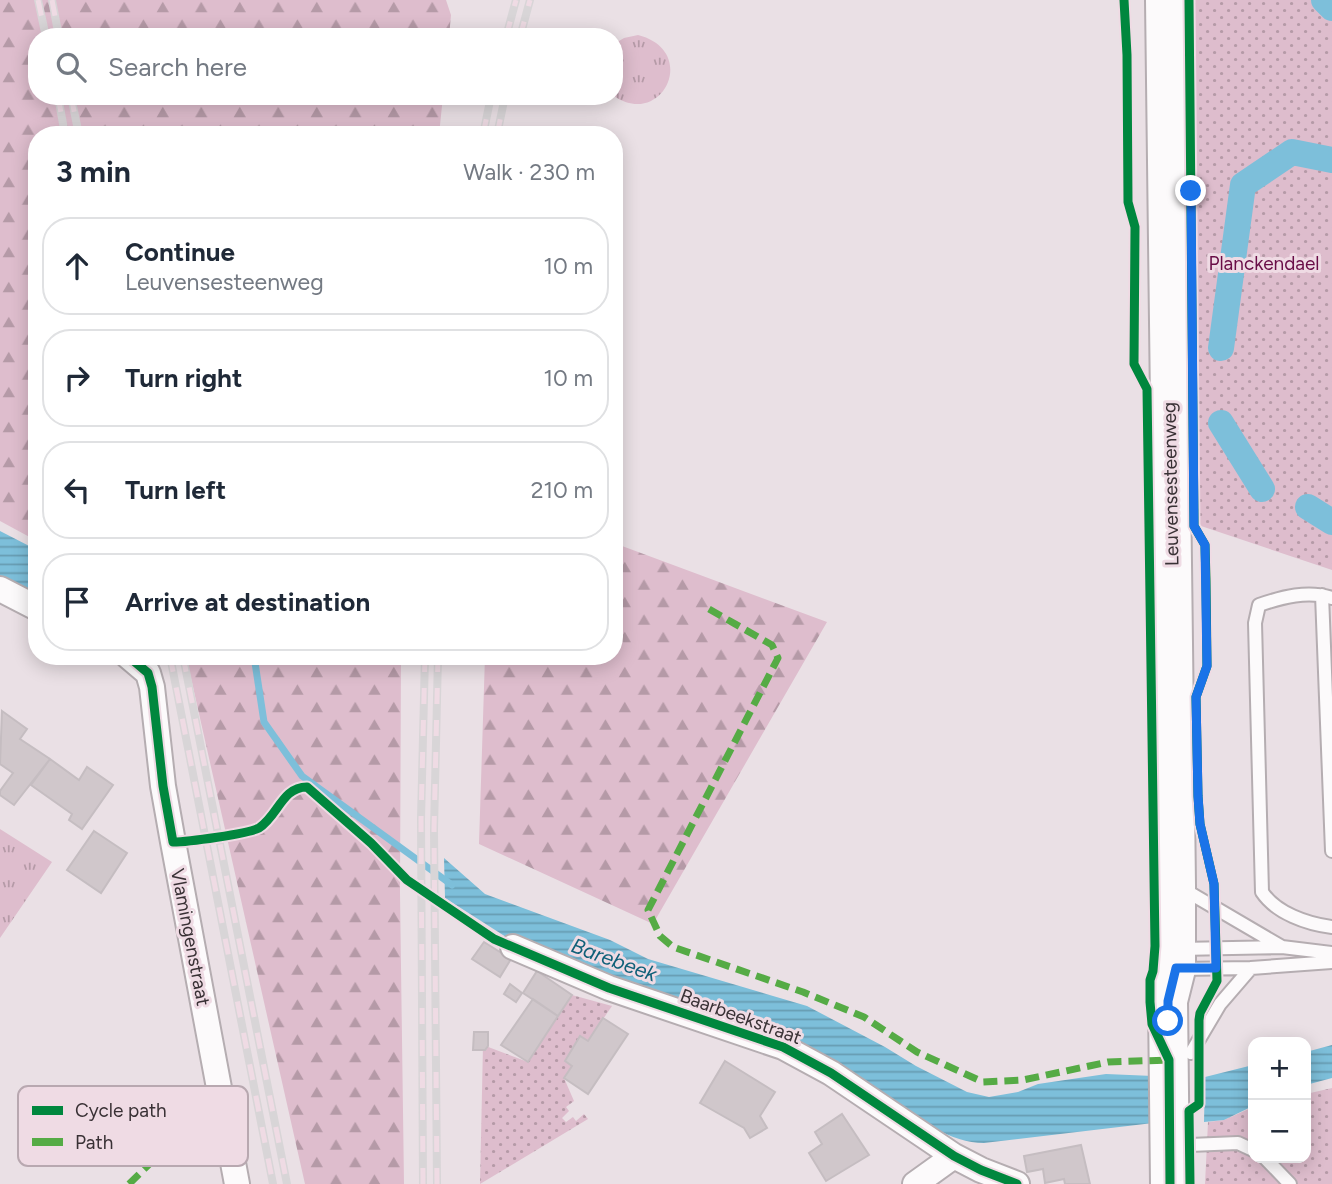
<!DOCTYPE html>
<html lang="en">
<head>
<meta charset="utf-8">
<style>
	:root { --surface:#fff; --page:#f6f6f7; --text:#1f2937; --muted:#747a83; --line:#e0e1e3 }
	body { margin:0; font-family:Figtree,sans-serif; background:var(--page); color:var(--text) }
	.controls { position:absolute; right:21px; bottom:21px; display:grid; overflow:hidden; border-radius:14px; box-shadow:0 4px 18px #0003 }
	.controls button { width:63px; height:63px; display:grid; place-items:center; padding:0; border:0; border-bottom:2px solid var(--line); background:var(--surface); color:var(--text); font:35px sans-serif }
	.stop { position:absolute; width:21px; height:21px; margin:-16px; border:5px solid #1a73e8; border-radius:50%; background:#fff }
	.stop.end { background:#1a73e8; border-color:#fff; box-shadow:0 2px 7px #0008 }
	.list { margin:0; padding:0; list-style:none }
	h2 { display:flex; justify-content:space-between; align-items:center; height:91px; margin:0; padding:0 28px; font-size:30px }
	h2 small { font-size:23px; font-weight:400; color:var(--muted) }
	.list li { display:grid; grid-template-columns:46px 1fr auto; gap:21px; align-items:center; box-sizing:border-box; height:98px; margin:0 14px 14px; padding:0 14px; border:2px solid var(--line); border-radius:28px }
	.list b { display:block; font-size:26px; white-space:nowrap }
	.list p { margin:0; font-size:23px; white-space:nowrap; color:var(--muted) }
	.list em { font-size:23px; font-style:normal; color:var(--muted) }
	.icon { flex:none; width:38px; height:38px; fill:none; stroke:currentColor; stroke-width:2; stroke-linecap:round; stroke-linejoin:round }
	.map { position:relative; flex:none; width:1332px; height:1184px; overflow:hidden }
	.search { position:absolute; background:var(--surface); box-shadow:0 4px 18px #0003; left:28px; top:28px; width:595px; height:77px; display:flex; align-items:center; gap:18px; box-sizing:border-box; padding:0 24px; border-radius:28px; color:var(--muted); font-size:26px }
	.panel { position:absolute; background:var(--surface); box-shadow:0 4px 18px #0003; left:28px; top:126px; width:595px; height:539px; border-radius:28px }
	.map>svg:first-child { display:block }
</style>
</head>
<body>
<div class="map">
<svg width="1332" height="1184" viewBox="0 0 1332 1184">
	<defs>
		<pattern id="grass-tufts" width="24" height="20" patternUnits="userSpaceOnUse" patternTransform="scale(1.75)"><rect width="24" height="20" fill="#debdcd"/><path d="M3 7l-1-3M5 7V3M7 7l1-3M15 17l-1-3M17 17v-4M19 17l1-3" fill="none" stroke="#b59aa7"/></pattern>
		<pattern id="forest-firs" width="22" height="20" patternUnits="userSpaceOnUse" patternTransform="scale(1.75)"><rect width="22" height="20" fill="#debdcd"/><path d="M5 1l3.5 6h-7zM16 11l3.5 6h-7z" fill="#b59aa7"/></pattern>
		<pattern id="park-dots" width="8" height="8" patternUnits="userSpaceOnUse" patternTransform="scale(1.75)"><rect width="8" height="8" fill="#debdcd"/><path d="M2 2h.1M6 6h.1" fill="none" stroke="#b59aa7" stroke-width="1.8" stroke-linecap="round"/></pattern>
		<pattern id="water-rules" width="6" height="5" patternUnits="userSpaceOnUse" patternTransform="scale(1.75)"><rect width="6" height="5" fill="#7dbfda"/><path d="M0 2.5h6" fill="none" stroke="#679cb2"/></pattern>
	</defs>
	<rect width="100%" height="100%" fill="#eae0e5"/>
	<path fill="url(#grass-tufts)" d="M638 35C700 51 662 129 614 96V44L624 38Z
		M0 829 52 862 0 938Z"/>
	<path fill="url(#forest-firs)" d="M0 0H446L451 15 449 37H37V96H443L439 135H37V541L0 521Z
		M614 543 827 622 653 924 479 844 485 656H614Z
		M186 656H401L400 893 404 1184H305Z"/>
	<path fill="url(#park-dots)" d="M1194 0H1332V570L1198 525Z
		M572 995 612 1006 588 1041 580 1036 565 1061 572 1066 564 1078 574 1101 566 1107 569 1111 562 1118 566 1122 573 1117 576 1121 584 1114 588 1119 480 1184 483 1045 528 1062Z
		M1332 1088V1184H1205L1208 1122 1224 1120 1253 1107V1158H1306V1094Z"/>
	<path fill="url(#water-rules)" d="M0 531 37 550V602L0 583Z
		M444 858 485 894 610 940 648 959 807 1006 885 1047 916 1066 967 1092 989 1097 1018 1092 1038 1084 1106 1074 1153 1076V1123L984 1143C951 1143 918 1119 892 1102L514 942 445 898Z
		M1332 1045V1078L1306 1085V1052Z
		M1253 1065V1106L1224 1120 1204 1122 1205 1077Z"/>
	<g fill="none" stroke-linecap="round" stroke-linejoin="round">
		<path stroke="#7dbfda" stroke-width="7" d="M254 656 264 722 302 776 452 885"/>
		<path stroke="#7dbfda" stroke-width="26" d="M1324 0 1332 8
			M1221 348 1243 185 1292 152 1332 160
			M1221 423 1262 489
			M1308 507 1332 522"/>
	</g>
	<path fill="#d0c7cb" stroke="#c5bdc1" stroke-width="2" d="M2 711 27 729 20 739 50 759 14 805 0 795V791L13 773 0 764Z
		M50 759 79 780 87 767 113 785 82 829 69 820 72 814 31 785Z
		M94 831 127 853 101 893 67 870Z
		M484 942 511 959 500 977 472 959Z
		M537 971 572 995 558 1016 523 993Z
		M510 984 522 993 516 1002 504 994Z
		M533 999 558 1016 528 1062 501 1045Z
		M603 1018 628 1034 588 1094 564 1078 572 1066 565 1061 580 1036 588 1041Z
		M474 1032H488V1046L485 1050H473Z
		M725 1061 775 1092 760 1116 767 1128 750 1138 744 1128 700 1103Z
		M842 1114 869 1155 826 1181 809 1153 822 1144 815 1132Z
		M1081 1145 1090 1184H1065L1064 1179 1045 1183 1043 1169 1027 1172 1024 1156Z"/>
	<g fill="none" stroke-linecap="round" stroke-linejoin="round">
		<defs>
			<path id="service" d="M1322 595 1332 851
				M1332 598C1308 590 1282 597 1259 605L1255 623 1262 892C1276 913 1307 924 1332 927
				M1183 889 1282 947
				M1179 949 1282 947 1332 953
				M1180 969 1251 968 1332 962
				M1191 1053 1220 1004 1251 968
				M1190 1145 1238 1143 1253 1150
				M1265 1158 1290 1184"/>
			<path id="minor" d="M0 589 37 608
				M128 656 148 673 152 687 163 786 173 842 237 1184
				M513 947 609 988 783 1047 831 1073 954 1156 981 1170 1017 1184
				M915 1184 954 1156"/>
			<path id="primary" d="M1165 0 1176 885V969L1168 1001 1170 1184"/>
		</defs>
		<use href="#service" stroke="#b5adb1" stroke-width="16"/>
		<use href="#minor" stroke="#b5adb1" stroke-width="28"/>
		<use href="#primary" stroke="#b5adb1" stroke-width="42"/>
		<use href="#service" stroke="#fcfafb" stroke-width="12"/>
		<use href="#minor" stroke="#fcfafb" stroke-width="24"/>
		<use href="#primary" stroke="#fcfafb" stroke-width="38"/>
		<defs>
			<path id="rail" d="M38 0 46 37
				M52 0 59 37
				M506 37 516 0
				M520 37 530 0
				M58 96 65 135
				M71 96 79 135
				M483 135 491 96
				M497 135 505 96
				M170 656 273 1184
				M183 656 287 1184
				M423 1184 421 819 425 656
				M437 1184 434 830 438 656"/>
		</defs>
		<use href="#rail" stroke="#d8d5d7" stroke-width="8"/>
		<use href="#rail" stroke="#efdbe4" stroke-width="5" stroke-dasharray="16" stroke-linecap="butt"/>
		<path stroke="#55ab45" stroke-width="7" stroke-dasharray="14 7" stroke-linecap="butt" d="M709 609 772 645 778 658 648 910 660 936 673 947 803 992 864 1017 917 1052 983 1082 1023 1080 1108 1062 1169 1060
			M129 1184 212 1103 222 1096"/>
		<defs>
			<path id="cycleway" d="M1124 0 1127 55 1128 202 1135 227 1134 364 1147 389 1155 946 1153 971 1150 980V1002L1152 1024 1169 1060 1170 1184
				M1189 0 1194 526 1205 545 1206 580 1207 666 1196 697 1198 796 1200 824 1214 884 1217 981 1200 1013 1199 1020V1104L1189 1111 1190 1184
				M128 656 148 673 152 687 163 786 173 842C188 842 247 834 259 828 278 816 282 787 307 787L371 843 407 880 494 939 609 988 783 1047 831 1073 954 1156 981 1170 1017 1184"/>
		</defs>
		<use href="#cycleway" stroke="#efdbe4" stroke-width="13"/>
		<use href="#cycleway" stroke="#00873e" stroke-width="9"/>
	</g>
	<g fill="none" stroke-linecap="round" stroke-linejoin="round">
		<path stroke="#1a73e8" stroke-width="9" d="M1168 1021V1001L1176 968H1216L1214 884 1200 824 1198 796 1196 697 1207 666 1205 545 1194 526 1191 191"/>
	</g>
	<g text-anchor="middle" stroke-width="6" stroke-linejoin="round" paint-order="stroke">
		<g font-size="19" fill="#690d47" stroke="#efdbe4">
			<text x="1264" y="270">Planckendael</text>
		</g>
		<g font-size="19" fill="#393135" stroke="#efdbe4">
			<text transform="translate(1170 484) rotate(-91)" y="7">Leuvensesteenweg</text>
			<text transform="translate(191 937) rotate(79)" y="7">Vlamingenstraat</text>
			<text transform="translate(741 1016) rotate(20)" y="7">Baarbeekstraat</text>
		</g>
		<g font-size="21" font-style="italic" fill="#106079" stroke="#efdbe4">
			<text transform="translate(614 960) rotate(20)" y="7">Barebeek</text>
		</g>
	</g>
	<rect x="18" y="1086" width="230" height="80" rx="10" fill="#efdbe4" stroke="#b8a8b0" stroke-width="2"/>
	<rect x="32" y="1106" width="31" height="9" fill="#00873e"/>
	<rect x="32" y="1138" width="31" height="8" fill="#55ab45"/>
	<g font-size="19" fill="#393135">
		<text x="75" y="1117">Cycle path</text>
		<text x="75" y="1149">Path</text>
	</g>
</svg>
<div class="controls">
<button>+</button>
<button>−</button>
</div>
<div class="stop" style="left:1168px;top:1021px"></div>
<div class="stop end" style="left:1191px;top:191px"></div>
<div class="search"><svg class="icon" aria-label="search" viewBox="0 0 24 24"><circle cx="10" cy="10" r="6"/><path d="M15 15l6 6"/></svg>Search here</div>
<section class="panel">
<h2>3 min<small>Walk · 230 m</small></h2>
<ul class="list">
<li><svg class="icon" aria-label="ahead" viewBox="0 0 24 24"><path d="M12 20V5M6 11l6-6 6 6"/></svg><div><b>Continue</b><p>Leuvensesteenweg</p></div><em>10 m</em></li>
<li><svg class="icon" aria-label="right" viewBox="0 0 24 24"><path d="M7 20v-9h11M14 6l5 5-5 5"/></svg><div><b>Turn right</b></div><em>10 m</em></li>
<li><svg class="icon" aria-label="left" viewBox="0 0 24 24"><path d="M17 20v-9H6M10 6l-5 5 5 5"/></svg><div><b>Turn left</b></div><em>210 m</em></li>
<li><svg class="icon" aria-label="arrive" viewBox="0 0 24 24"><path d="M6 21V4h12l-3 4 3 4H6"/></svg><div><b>Arrive at destination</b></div></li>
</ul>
</section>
</div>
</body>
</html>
